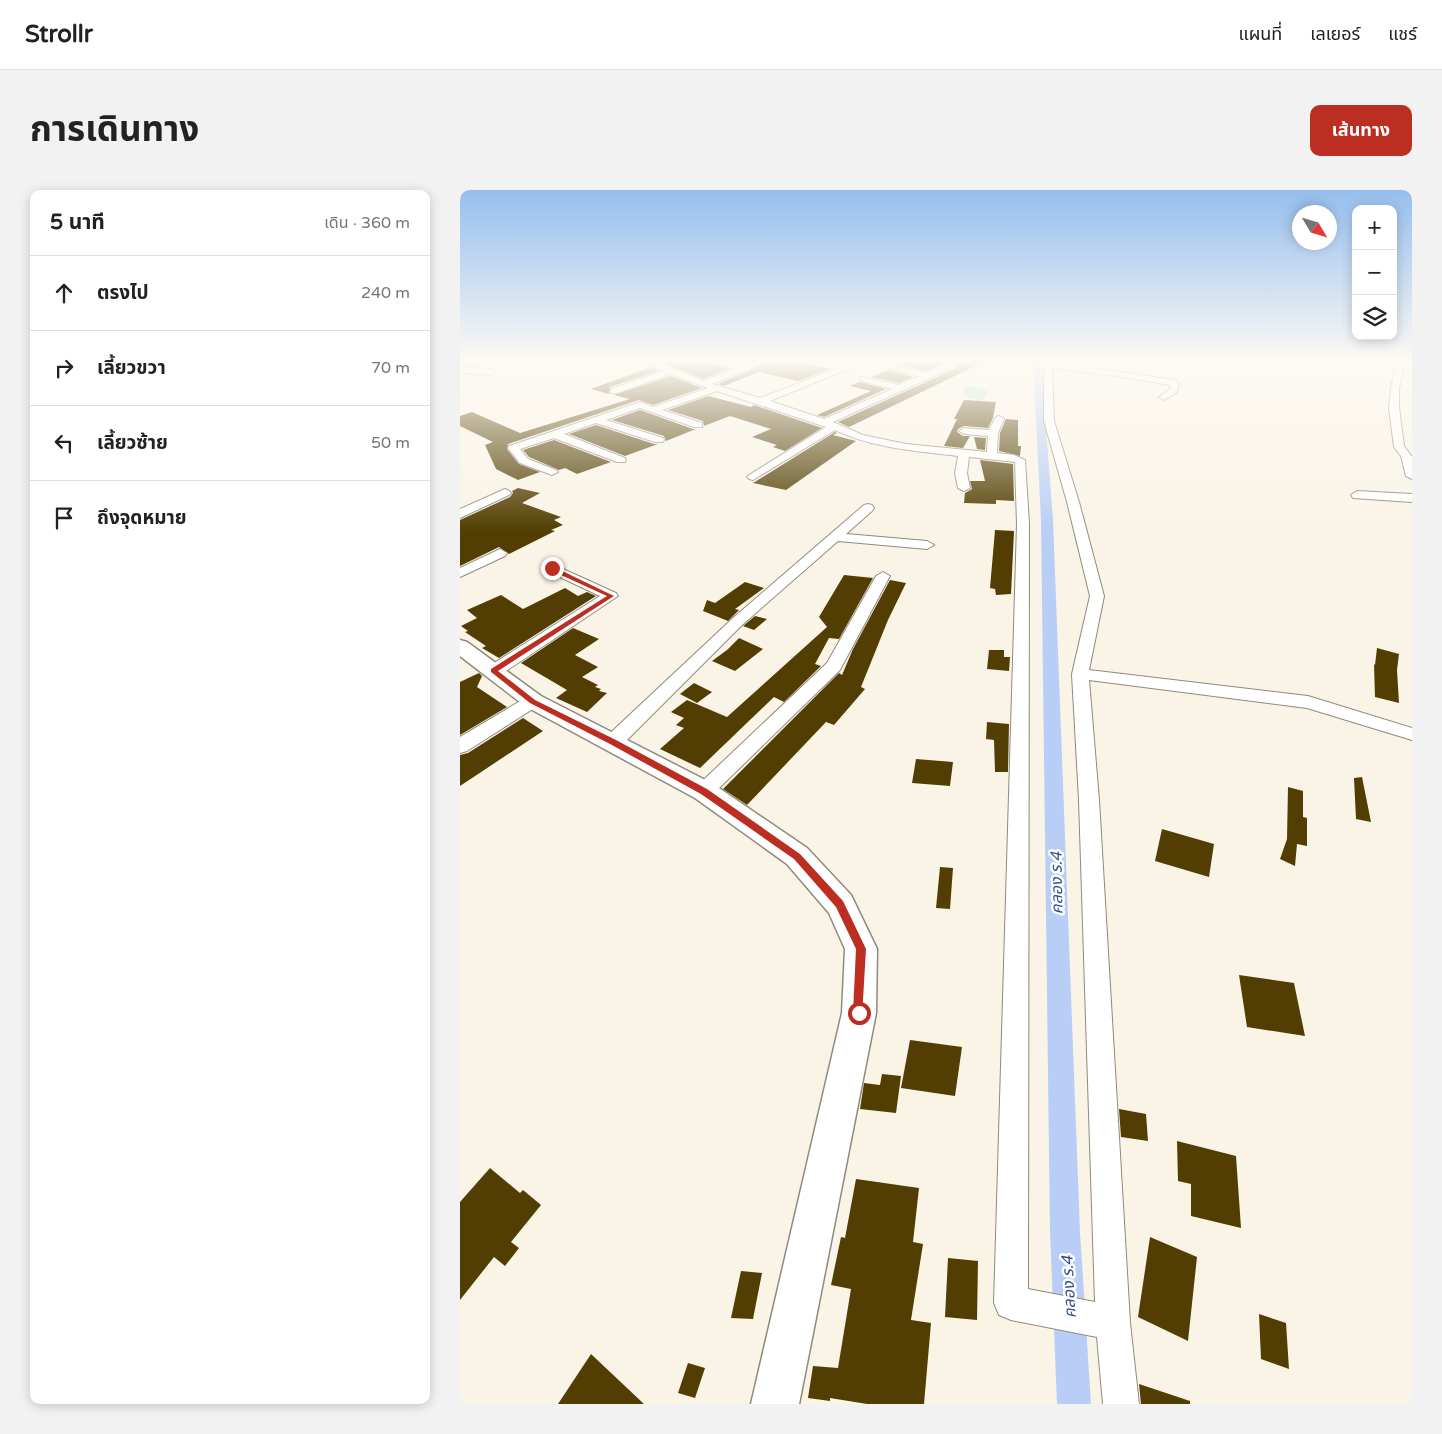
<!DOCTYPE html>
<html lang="th">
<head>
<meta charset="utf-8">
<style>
	:root { --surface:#fff; --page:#f2f2f2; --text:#222; --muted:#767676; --line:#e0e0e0; --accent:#bc2e21 }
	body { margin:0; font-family:"Varela Round","Noto Sans Thai",sans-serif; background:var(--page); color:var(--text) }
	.controls { position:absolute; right:15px; top:15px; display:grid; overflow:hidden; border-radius:10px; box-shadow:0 2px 12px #0003 }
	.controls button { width:45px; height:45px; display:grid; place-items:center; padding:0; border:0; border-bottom:1px solid var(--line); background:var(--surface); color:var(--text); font:25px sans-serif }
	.compass { position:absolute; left:832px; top:15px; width:45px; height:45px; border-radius:50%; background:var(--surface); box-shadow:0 2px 12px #0003; rotate:128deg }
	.stop { position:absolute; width:15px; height:15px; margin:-11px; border:4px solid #bc2e21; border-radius:50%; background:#fff }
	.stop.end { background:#bc2e21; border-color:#fff; box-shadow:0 1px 5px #0008 }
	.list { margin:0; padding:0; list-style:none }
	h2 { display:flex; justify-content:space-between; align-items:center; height:65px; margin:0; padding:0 20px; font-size:21px }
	h2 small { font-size:16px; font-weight:400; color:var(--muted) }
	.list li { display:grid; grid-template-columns:32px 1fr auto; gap:15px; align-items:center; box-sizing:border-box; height:75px; padding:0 20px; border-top:1px solid var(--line) }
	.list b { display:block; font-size:19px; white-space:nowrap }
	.list em { font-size:16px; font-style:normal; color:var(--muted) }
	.icon { flex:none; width:28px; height:28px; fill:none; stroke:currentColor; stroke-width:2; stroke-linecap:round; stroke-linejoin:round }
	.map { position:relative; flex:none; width:952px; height:1214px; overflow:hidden; border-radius:10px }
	header { display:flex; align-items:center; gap:30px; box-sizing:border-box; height:70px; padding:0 25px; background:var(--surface); border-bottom:1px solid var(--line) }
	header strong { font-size:24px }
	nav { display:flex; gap:28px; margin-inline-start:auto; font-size:18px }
	.intro { display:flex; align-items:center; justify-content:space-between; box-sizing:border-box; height:120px; padding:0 30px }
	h1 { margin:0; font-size:35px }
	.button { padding:12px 22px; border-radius:10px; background:var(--accent); color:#fff; font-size:18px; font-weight:700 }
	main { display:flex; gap:30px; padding:0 30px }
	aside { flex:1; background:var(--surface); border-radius:10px; box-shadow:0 2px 12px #0003 }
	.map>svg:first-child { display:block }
</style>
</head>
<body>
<header>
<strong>Strollr</strong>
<nav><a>แผนที่</a><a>เลเยอร์</a><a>แชร์</a></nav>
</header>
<div class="intro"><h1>การเดินทาง</h1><a class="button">เส้นทาง</a></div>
<main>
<aside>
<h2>5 นาที<small>เดิน · 360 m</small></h2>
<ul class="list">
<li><svg class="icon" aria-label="ahead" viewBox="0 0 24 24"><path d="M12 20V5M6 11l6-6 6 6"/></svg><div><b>ตรงไป</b></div><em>240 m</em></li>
<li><svg class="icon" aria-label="right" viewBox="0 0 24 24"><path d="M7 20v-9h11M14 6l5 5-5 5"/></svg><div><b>เลี้ยวขวา</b></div><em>70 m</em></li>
<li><svg class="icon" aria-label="left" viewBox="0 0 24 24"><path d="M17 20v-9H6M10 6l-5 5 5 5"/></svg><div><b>เลี้ยวซ้าย</b></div><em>50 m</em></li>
<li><svg class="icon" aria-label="arrive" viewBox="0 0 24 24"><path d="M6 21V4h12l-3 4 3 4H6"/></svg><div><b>ถึงจุดหมาย</b></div></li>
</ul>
</aside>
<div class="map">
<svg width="952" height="1214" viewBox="0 0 952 1214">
	<rect width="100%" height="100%" fill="#faf4e6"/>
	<path fill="#b1e3c1" d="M504 196 514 197 529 201 523 210 507 208 508 207 504 204Z"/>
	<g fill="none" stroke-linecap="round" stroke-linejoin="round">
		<path fill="#b9cef6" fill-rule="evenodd" d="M573 171H581L593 330 620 1042 631 1214H597L590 1042 581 330Z"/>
	</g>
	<path fill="#523e02" d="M209 171H244L269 179 243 189 203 173Z
		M311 171H338L371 179 338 191 299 182 264 196 258 194Z
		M450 171H487L466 181 440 175Z
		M498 171H526L389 237 378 232 497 178Z
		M191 177 199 181 150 197 149 204 131 199Z
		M429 180 431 181 453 187 439 193 411 187Z
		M211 186 242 198 193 215 179 210 48 254 47 259 59 274 80 282 58 290 36 279 25 255 33 252 0 236V226L12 222 60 243 170 209 154 205Z
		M399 192 426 199 364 227 357 225 411 201 390 196Z
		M248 206 291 217 294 215 362 238 325 261 313 257 317 255 292 247 311 239 270 226 244 236 243 231 208 220Z
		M504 210 536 212 533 228 528 238 504 236 498 239 497 242 503 246H510L503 258 484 256 497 229H494Z
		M180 220 233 239H236L206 251 204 246 152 230Z
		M546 229 558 230V256H561L560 266 539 261 540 243Z
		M136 235 194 254H198L165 266 109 244Z
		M375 242 377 243 373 245 396 251 326 300 293 293Z
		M514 247 526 248 525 260 517 259Z
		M94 250 151 272 117 284 105 278 99 280 69 267 63 260Z
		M520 270 553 274 554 311 536 310V314L504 313 505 303 512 299 510 291H525Z
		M58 298 80 303 62 313 101 327 94 330 103 335 91 340 95 341 49 364 39 357 0 376V330L50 307 53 303 52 301Z
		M535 340 554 341 551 404 536 405 535 399 530 398Z
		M384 385 413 388 379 449 369 448 355 474 361 476 324 512 314 507 240 578 200 559 224 538 216 535 224 528 211 522 227 510 267 527 367 437 359 427Z
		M430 390 446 393 428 430 401 497 405 499 374 535 366 532 287 615 263 599 379 483 382 485 393 459Z
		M285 392 304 398 275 419 279 420 268 431 243 421 247 410 255 413Z
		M105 398 118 406 127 402 136 406 39 468 22 458 26 456 5 442 8 441 1 436 17 428 7 420 41 405 63 419Z
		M295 426 307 429 294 440 283 436Z
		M113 438 139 449 115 465 138 477 122 487 138 495 135 497 141 499 139 501 147 503 127 522 96 508 107 500 61 473Z
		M279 448 303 459 275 481 252 471 267 460Z
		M917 458 939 464 937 480 939 513 915 507 914 474 915 475Z
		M529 460H544V467H550L549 481 527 479Z
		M19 483 22 486 17 497 47 517 0 545V492Z
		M234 493 252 502 237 513 220 504Z
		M63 528 83 541 0 596V565L8 563Z
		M527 532 549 534 548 582H535L534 550 526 549Z
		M456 569 493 572 490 596 452 593Z
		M902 587 911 632 896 629 894 588Z
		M828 597 843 601V627L847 628V656L837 654 835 676 820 669 827 649Z
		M702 639 754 654 749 687 695 671Z
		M480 677 493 678 490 719 476 718Z
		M779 785 834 793 845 846 787 837Z
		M450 850 502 857 495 906 441 898Z
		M422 884 441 886 436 923 400 919 404 893 420 895Z
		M659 919 686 924 688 951 661 947Z
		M717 951 776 966 781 1038 731 1026V994L718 991Z
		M30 978 60 1003 63 1000 81 1015 51 1052 59 1058 45 1076 34 1067 0 1110V1012Z
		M396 989 459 998 453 1052 463 1054 451 1130 471 1133 464 1214H407L370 1208V1211L348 1208 353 1176 378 1178 391 1099 371 1095 381 1047 385 1048Z
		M690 1047 737 1067 728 1151 678 1127Z
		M488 1068 518 1071 517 1130 485 1127Z
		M281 1081 302 1083 293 1129 271 1128Z
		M799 1124 826 1133 829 1179 801 1169Z
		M131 1164 184 1214H98Z
		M228 1173 245 1178 235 1208 218 1203Z
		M679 1194 730 1211V1214H681Z"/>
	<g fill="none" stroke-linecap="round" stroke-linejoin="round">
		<defs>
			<path id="minor" d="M181 171H193L243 191 275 179 246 171H261L283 176 297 171H309L252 194 300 208 396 171H408L310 211 364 229 432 199 401 191V187L439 195 459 186 431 179V175L466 183 490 172H496V176L373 232 403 245 446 254 527 262 528 246 504 244 499 241 504 238 529 240 536 227 539 226 544 229 538 243 537 263 554 265 565 270 569 334 568 1099 635 1112 619 610 612 484 630 406 607 312 584 231V171L715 190 719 193 717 202 704 210 699 207 710 199V195L663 187 592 178 594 231 619 312 644 406 629 480 848 506 952 538V550L847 518 629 490 639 610 670 1133 679 1214H643L637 1147 551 1130 539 1125 534 1113 557 334 555 272 509 267 507 283 510 298 504 301 498 298 495 283 498 266C456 261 413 258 375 240L293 290 289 289 287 287 289 285 366 237 257 201 202 220 242 233V237H234L180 218 146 230 203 248 204 250 203 252H195L136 233 104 244 165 268 166 270 165 272H157L94 248 60 259 68 269 96 280 98 282 92 285 60 273 48 258 49 256 177 213 180 212 193 217 248 198 211 184 157 203H151V199L204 181Z
				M937 171H945L939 198V218L944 256 952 267V289L946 286 941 266 934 257 929 218 931 198Z
				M0 177 31 179 35 182 31 185 0 183Z
				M45 299 49 301 51 303 49 305 0 328V319Z
				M897 301 952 304V312L893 308 891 305Z
				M408 314 412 315 414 318 412 321 386 344 467 351 474 355 467 359 378 351 282 435 160 557 153 559 146 557 144 552 146 547 272 429 404 315Z
				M40 359 47 363 45 366 0 387V378Z
				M92 374 156 403 158 406 40 485 34 486 28 485 26 481 28 477 140 406 87 381 85 378 87 375Z
				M423 382 430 386 380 480 251 606 244 609 237 606 234 601 237 596 367 473 416 386Z
				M73 505 79 507 82 511 79 515 7 561 0 563V547L67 507Z"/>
			<path id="tertiary" d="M0 450 7 452 81 506 253 594 347 658 391 705 417 759 416 823 339 1214H291L382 823 385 759 369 723 327 674 235 608 65 516 0 466Z"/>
		</defs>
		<use href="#minor" stroke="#8f8a7d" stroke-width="2"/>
		<use href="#tertiary" stroke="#8f8a7d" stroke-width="3"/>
		<use href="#minor" fill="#fff" fill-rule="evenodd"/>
		<use href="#tertiary" fill="#fff" fill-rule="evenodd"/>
	</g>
	<linearGradient id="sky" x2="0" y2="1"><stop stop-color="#95beee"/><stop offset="0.5" stop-color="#fdfaf4"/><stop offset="1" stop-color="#fdfaf4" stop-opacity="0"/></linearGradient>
	<rect width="952" height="341" fill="url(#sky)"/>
	<path fill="#bc2e21" d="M90 377H94L154 406 38 481 75 510 156 550 247 599 340 664 383 711 406 759 402 827 399 828 395 827 393 823 396 759 376 717 334 669 241 604 150 554 70 513 31 482V479L147 406 90 380Z"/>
	<g text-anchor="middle" stroke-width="5" stroke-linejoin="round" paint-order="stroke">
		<g font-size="16" font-style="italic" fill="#324f8b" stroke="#fff">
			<text transform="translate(596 693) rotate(-91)" y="6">คลอง ร.4</text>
			<text transform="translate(608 1097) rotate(-93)" y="6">คลอง ร.4</text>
		</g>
	</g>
</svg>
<div class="controls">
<button>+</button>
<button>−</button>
<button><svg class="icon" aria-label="layers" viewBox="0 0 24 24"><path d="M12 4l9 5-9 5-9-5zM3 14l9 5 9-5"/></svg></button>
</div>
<svg class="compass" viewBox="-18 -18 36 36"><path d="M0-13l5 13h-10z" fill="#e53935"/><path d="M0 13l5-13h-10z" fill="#767676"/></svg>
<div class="stop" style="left:399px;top:823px"></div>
<div class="stop end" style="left:92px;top:378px"></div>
</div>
</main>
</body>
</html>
